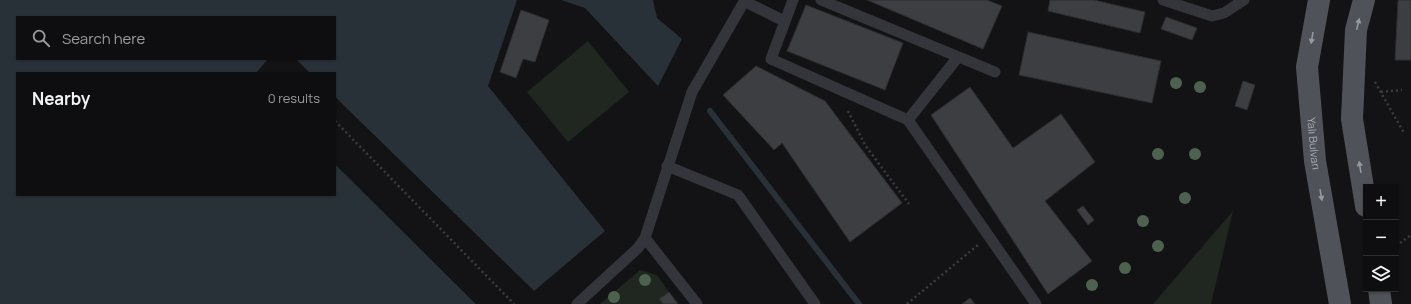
<!DOCTYPE html>
<html lang="en">
<head>
<meta charset="utf-8">
<style>
	:root { --surface:#0e0e10; --page:#171719; --text:#f1f3f6; --muted:#9b9c9f; --line:#2e2e30 }
	body { margin:0; font-family:Manrope,sans-serif; background:var(--page); color:var(--text) }
	.controls { position:absolute; right:12px; bottom:12px; display:grid; overflow:hidden; border-radius:0px; box-shadow:0 1px 3px #0004 }
	.controls button { width:36px; height:36px; display:grid; place-items:center; padding:0; border:0; border-bottom:1px solid var(--line); background:var(--surface); color:var(--text); font:20px sans-serif }
	.list { margin:0; padding:0; list-style:none }
	h2 { display:flex; justify-content:space-between; align-items:center; height:52px; margin:0; padding:0 16px; font-size:17px }
	h2 small { font-size:13px; font-weight:400; color:var(--muted) }
	.icon { flex:none; width:22px; height:22px; fill:none; stroke:currentColor; stroke-width:2; stroke-linecap:round; stroke-linejoin:round }
	.map { position:relative; flex:none; width:1411px; height:304px; overflow:hidden }
	.search { position:absolute; background:var(--surface); box-shadow:0 1px 3px #0004; left:16px; top:16px; width:320px; height:44px; display:flex; align-items:center; gap:10px; box-sizing:border-box; padding:0 14px; border-radius:0px; color:var(--muted); font-size:15px }
	.panel { position:absolute; background:var(--surface); box-shadow:0 1px 3px #0004; left:16px; top:72px; width:320px; height:124px; border-radius:0px }
	.map>svg:first-child { display:block }
</style>
</head>
<body>
<div class="map">
<svg width="1411" height="304" viewBox="0 0 1411 304">
	<rect width="100%" height="100%" fill="#131315"/>
	<path fill="#1f2720" d="M588 41 629 92 568 142 527 92Z
		M1233 211 1211 304H1153Z
		M640 270 657 275 669 292 659 299 663 304H600Z"/>
	<path fill="#293138" d="M0 0H517L488 86 605 231 534 291 335 97V73H310L296 59H335V17H17V59H268L256 73H17V195H335V164L476 304H0Z
		M561 0H653L657 18 682 39 658 86 585 8Z"/>
	<path fill="#131315" d="M335 97 534 291 533 293 423 187 335 100Z
		M335 162 477 303 478 304H476L335 164Z"/>
	<g fill="none" stroke-linecap="round" stroke-linejoin="round">
		<path stroke="#293138" stroke-width="6" d="M710 111 859 304"/>
	</g>
	<path fill="#3d3e42" stroke="#2d2d31" d="M867 0H987L1002 6 983 49Z
		M1050 0H1094L1145 12 1140 33 1048 11Z
		M1398 0H1411V60H1395Z
		M806 5 903 43 885 90 787 51Z
		M521 10 549 20 535 62 523 59 516 78 500 72Z
		M1166 17 1197 28 1192 40 1161 29Z
		M1028 32 1161 61 1152 103 1019 75Z
		M756 66 825 101 902 203 850 242 782 143 774 150 723 95Z
		M1243 81 1255 85 1247 110 1235 106Z
		M970 87 1013 148 1061 114 1095 162 1045 201 1092 261 1048 294 931 115Z
		M1083 206 1094 220 1088 225 1077 210Z
		M669 292 678 304H663L659 299Z
		M970 298 975 304H962Z"/>
	<g fill="none" stroke-linecap="round" stroke-linejoin="round">
		<path stroke="#3a3c41" stroke-width="2.5" stroke-dasharray="2 3" stroke-linecap="butt" d="M1375 82 1404 133
			M1381 92 1402 90
			M848 111 865 145 909 204
			M335 121 514 304
			M1396 246 1411 235
			M907 304 978 245"/>
		<path stroke="#34353a" stroke-width="11" d="M793 0 771 59 908 120 1036 304
			M821 0 995 72
			M1163 0 1212 16 1224 13 1244 0
			M744 1 784 21
			M908 120 958 57
			M667 166 738 195 815 304
			M645 238 697 304
			M577 304 638 248 645 238 692 92 745 0"/>
		<g stroke="#505259" stroke-width="22">
			<path id="s1" d="M1319 0 1307 67 1315 161 1340 304"/>
			<path d="M1364 0 1356 30 1352 119 1366 206"/>
			<path d="M1379 289 1381 304"/>
		</g>
	</g>
	<g fill="#4d614f">
		<circle cx="1176" cy="83" r="6"/>
		<circle cx="1200" cy="87" r="6"/>
		<circle cx="1158" cy="154" r="6"/>
		<circle cx="1195" cy="154" r="6"/>
		<circle cx="1185" cy="198" r="6"/>
		<circle cx="1143" cy="221" r="6"/>
		<circle cx="1158" cy="246" r="6"/>
		<circle cx="1125" cy="268" r="6"/>
		<circle cx="645" cy="280" r="6"/>
		<circle cx="1092" cy="285" r="6"/>
		<circle cx="614" cy="297" r="6"/>
	</g>
	<defs><path id="oneway-solid" d="M-6-.8H1V-3.2L6.5 0L1 3.2V.8H-6Z"/></defs>
	<g fill="#9498a3">
		<use href="#oneway-solid" transform="translate(1358 24) rotate(-76)"/>
		<use href="#oneway-solid" transform="translate(1312 38) rotate(100)"/>
		<use href="#oneway-solid" transform="translate(1360 167) rotate(-99)"/>
		<use href="#oneway-solid" transform="translate(1321 195) rotate(80)"/>
	</g>
	<g text-anchor="middle" stroke-width="4" stroke-linejoin="round" paint-order="stroke">
		<g font-size="11" fill="#a5a9b5" stroke="#0e0e10">
			<text dy="4" stroke="none"><textPath href="#s1" startOffset="145">Yalı Bulvarı</textPath></text>
		</g>
	</g>
</svg>
<div class="controls">
<button>+</button>
<button>−</button>
<button><svg class="icon" aria-label="layers" viewBox="0 0 24 24"><path d="M12 4l9 5-9 5-9-5zM3 14l9 5 9-5"/></svg></button>
</div>
<div class="search"><svg class="icon" aria-label="search" viewBox="0 0 24 24"><circle cx="10" cy="10" r="6"/><path d="M15 15l6 6"/></svg>Search here</div>
<section class="panel">
<h2>Nearby<small>0 results</small></h2>
<ul class="list">
</ul>
</section>
</div>
</body>
</html>
